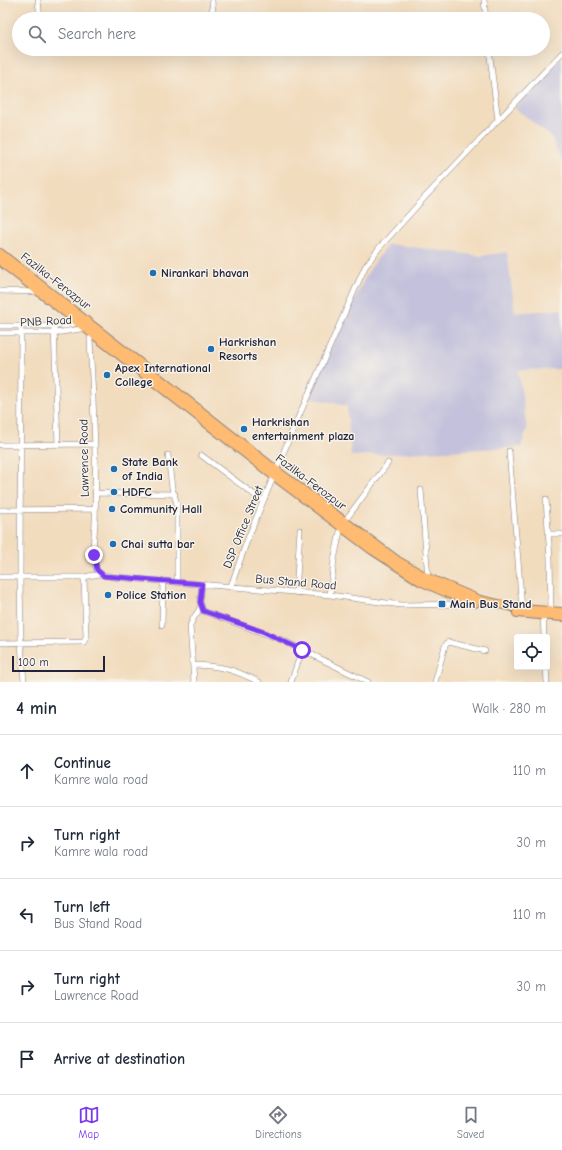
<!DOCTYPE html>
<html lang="en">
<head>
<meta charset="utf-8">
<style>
	:root { --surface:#fff; --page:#f2f2f3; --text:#1f2937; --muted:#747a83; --line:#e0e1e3; --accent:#7c3aed }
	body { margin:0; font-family:"Comic Neue",sans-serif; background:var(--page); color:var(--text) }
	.controls { position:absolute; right:12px; bottom:12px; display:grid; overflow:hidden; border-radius:4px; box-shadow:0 4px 16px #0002 }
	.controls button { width:36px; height:36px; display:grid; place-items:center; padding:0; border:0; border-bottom:1px solid var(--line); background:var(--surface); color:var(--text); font:20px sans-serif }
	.scale { position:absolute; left:12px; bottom:10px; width:93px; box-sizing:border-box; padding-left:4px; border:2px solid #22223b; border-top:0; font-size:11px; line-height:14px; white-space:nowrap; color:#22223b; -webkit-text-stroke:3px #f7f3e8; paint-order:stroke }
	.stop { position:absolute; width:12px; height:12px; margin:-9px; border:3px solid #7c3aed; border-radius:50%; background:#fff }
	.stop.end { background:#7c3aed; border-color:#fff; box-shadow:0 1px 4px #0008 }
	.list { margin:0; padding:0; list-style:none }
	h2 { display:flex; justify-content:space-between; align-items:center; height:52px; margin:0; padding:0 16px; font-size:17px }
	h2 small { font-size:13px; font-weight:400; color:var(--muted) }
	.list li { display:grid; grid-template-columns:26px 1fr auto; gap:12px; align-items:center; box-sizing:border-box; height:72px; padding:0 16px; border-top:1px solid var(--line) }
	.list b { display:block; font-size:15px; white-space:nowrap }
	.list p { margin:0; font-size:13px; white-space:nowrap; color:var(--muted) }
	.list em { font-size:13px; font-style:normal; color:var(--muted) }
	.icon { flex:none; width:22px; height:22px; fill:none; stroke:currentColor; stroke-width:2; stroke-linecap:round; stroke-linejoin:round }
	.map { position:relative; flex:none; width:562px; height:682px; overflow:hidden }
	.search { position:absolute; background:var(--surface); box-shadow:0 4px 16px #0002; left:12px; right:12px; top:12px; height:44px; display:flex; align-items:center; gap:10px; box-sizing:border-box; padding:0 14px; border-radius:22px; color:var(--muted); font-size:15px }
	.sheet { height:412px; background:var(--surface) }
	nav { display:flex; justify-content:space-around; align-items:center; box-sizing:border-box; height:56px; border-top:1px solid var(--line); background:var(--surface); font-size:11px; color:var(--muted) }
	nav a { display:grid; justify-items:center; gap:2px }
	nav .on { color:var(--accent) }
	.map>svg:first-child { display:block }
</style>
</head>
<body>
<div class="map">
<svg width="562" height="682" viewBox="0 0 562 682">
	<rect width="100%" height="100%" fill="#f7f3e8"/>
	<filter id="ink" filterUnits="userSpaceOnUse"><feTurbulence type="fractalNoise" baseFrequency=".025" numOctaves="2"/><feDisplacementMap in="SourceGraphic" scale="8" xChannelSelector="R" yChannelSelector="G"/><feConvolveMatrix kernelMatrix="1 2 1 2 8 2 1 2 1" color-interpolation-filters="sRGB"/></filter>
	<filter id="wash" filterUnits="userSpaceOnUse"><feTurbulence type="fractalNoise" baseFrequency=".012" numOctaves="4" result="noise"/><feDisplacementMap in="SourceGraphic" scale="16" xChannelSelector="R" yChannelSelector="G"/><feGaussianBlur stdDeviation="0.9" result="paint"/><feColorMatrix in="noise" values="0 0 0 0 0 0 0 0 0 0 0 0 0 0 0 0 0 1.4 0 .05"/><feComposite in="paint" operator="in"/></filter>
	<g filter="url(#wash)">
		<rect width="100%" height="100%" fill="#f2dcbe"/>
		<path fill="#c3c1db" d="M562 57V163L551 137 515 108Z
			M388 244 481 256 507 252 515 313 562 309V369L518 370 527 429 521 447 351 456 347 406 307 397 368 272Z"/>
	</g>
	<g filter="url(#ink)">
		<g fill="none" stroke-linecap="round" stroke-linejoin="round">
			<defs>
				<path id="minor" d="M38 0 40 19
					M212 0 213 19
					M484 0 486 19
					M489 49 498 120
					M0 291 39 292
					M0 326H64L79 323
					M21 326 20 576 21 643 24 682
					M54 326 58 445
					M94 332 90 339C93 400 97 462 95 523 94 538 90 561 99 574L113 577 330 595 401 605 476 604
					M0 333H55L87 328
					M0 445 94 444
					M509 451 522 609
					M168 455 172 488 177 504V582
					M201 455 263 501
					M421 490 428 578
					M95 493 175 494
					M546 499 550 559 551 611
					M0 510 95 509
					M344 522 388 463
					M549 534H562
					M0 577H84L99 574
					M202 584 200 602 203 611 282 640 368 682
					M231 586 248 538 294 427 365 267 379 248 426 196 562 53
					M296 593 300 530
					M330 595 334 560 341 527
					M543 613 544 637
					M162 625 163 581
					M0 643 84 642 86 637 84 577
					M193 665C222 666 233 669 259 682
					M546 667 547 682
					M194 682 190 626 193 619 201 607
					M291 682 302 650
					M435 682 445 646 448 642 485 651"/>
				<path id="primary" d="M0 253 277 471 398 561 428 578 480 600 522 609 562 612
					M0 261 274 476 372 550 420 581 454 596 475 603
					M517 613 562 617"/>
			</defs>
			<use href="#minor" stroke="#8a7f7c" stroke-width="6"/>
			<use href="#primary" stroke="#8a7f7c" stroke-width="10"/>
			<use href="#minor" stroke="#fff" stroke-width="5"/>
			<use href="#primary" stroke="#febb71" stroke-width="8"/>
		</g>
	</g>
	<g fill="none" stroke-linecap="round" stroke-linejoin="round" filter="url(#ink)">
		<path stroke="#7c3aed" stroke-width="5" d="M94 555 97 570 104 576 202 584 200 602 203 611 264 632 302 650"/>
	</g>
	<g fill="#1f6fb2" stroke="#f7f3e8" stroke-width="1.5">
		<circle cx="153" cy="273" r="4"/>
		<circle cx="211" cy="349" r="4"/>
		<circle cx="107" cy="375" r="4"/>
		<circle cx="244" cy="429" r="4"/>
		<circle cx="114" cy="469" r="4"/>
		<circle cx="114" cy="492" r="4"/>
		<circle cx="112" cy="509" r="4"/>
		<circle cx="113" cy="544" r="4"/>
		<circle cx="108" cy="595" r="4"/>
		<rect x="438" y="600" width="8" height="8" rx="2"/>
	</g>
	<g text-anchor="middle" stroke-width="3" stroke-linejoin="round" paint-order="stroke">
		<g font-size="12" font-weight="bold" fill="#22223b" stroke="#f7f3e8" text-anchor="start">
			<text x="161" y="277">Nirankari bhavan</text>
			<text x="219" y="346">Harkrishan<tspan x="219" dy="14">Resorts</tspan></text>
			<text x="115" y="372">Apex International<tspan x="115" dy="14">College</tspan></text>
			<text x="252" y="426">Harkrishan<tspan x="252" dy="14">entertainment plaza</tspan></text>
			<text x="122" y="466">State Bank<tspan x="122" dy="14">of India</tspan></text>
			<text x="122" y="496">HDFC</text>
			<text x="120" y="513">Community Hall</text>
			<text x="121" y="548">Chai sutta bar</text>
			<text x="116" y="599">Police Station</text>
			<text x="450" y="608">Main Bus Stand</text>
		</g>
		<g font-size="12" fill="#22223b" stroke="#f7f3e8">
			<text transform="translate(56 281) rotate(38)" y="4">Fazilka-Ferozpur</text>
			<text transform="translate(46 321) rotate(-3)" y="4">PNB Road</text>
			<text transform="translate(84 458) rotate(-91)" y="4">Lawrence Road</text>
			<text transform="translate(311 482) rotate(37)" y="4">Fazilka-Ferozpur</text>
			<text transform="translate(243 527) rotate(-68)" y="4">DSP Office Street</text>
			<text transform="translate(296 582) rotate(5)" y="4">Bus Stand Road</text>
		</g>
	</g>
</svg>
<div class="controls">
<button><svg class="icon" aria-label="locate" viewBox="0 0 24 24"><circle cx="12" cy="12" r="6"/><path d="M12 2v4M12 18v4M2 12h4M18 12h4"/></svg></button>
</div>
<div class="scale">100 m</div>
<div class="stop" style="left:302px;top:650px"></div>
<div class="stop end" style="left:94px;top:555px"></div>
<div class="search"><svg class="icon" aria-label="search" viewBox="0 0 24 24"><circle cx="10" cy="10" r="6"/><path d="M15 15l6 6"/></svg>Search here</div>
</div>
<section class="sheet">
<h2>4 min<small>Walk · 280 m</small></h2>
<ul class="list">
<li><svg class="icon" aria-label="ahead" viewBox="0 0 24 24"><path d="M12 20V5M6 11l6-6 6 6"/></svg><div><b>Continue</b><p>Kamre wala road</p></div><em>110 m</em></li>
<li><svg class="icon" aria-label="right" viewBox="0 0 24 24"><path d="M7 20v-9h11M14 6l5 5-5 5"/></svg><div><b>Turn right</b><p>Kamre wala road</p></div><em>30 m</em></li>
<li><svg class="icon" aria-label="left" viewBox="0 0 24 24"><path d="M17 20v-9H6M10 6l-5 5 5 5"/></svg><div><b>Turn left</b><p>Bus Stand Road</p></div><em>110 m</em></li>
<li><svg class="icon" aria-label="right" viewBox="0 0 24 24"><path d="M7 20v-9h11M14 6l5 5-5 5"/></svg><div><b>Turn right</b><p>Lawrence Road</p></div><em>30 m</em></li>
<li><svg class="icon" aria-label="arrive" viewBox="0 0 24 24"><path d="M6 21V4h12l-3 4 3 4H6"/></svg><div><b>Arrive at destination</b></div></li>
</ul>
</section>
<nav>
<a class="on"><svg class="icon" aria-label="map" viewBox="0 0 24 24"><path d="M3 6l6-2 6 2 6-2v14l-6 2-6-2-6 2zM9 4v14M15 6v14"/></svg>Map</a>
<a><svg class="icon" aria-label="directions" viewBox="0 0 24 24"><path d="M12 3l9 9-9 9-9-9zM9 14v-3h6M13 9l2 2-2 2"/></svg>Directions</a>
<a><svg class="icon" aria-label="saved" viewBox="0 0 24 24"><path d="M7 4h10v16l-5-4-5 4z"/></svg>Saved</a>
</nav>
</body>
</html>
